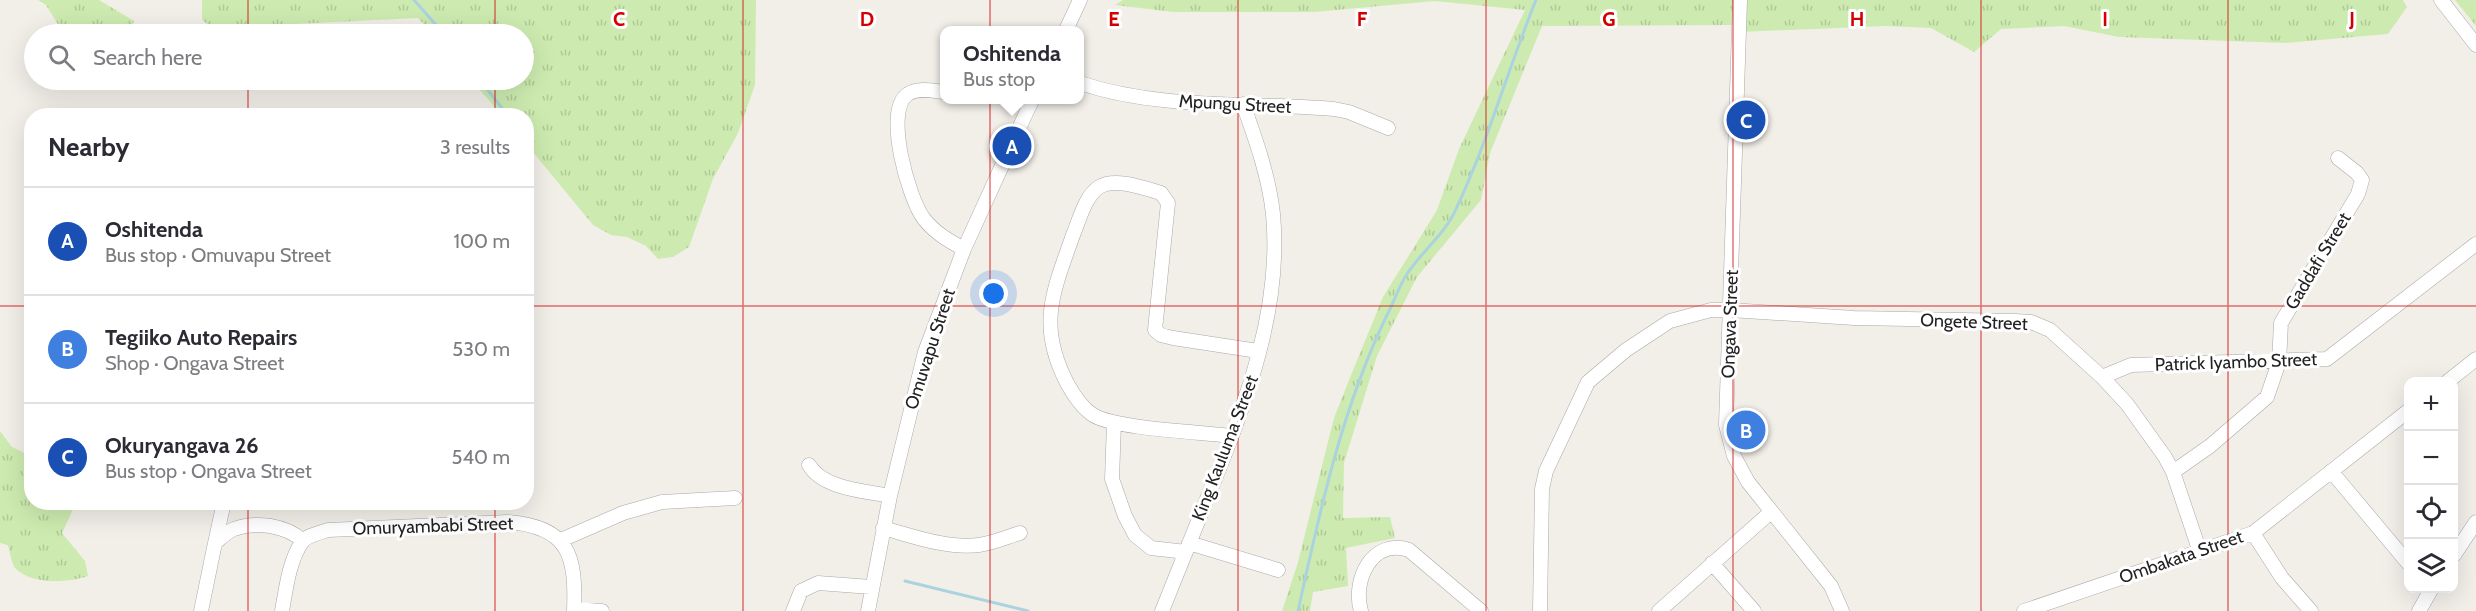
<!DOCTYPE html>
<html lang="en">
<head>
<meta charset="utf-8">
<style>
	:root { --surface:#fff; --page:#f2f2f3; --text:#2b2b33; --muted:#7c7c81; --line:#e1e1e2; --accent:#d40000 }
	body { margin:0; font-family:Cabin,sans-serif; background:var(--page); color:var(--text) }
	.controls { position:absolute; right:18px; bottom:18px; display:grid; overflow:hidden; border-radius:12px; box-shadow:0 6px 24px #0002 }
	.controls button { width:54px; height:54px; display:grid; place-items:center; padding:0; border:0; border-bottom:2px solid var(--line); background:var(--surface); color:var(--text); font:30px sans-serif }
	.you { position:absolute; left:994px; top:294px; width:21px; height:21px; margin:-15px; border:4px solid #fff; border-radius:50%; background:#1a73e8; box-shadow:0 0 0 9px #1a73e833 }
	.badge { display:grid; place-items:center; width:39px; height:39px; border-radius:50%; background:var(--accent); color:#fff; font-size:20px; font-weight:700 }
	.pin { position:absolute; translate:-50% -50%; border:3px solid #fff; box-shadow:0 2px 6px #0006 }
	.popup { position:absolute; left:940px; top:26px; width:144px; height:78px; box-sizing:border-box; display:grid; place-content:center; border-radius:12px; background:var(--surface); filter:drop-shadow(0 2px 4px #0005); font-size:20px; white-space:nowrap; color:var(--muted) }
	.popup b { font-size:22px; color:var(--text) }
	.popup::after { content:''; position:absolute; left:50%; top:100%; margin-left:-12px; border:12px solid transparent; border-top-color:var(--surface) }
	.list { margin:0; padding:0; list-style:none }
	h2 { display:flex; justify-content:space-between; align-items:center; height:78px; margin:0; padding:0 24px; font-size:26px }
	h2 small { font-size:20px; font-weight:400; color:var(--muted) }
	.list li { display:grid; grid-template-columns:39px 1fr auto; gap:18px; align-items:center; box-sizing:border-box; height:108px; padding:0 24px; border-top:2px solid var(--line) }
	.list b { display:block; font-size:22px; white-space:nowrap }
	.list p { margin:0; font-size:20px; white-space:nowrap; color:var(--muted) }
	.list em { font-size:20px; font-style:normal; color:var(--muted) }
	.icon { flex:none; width:33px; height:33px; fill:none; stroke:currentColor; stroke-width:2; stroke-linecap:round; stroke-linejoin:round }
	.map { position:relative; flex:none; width:2476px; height:611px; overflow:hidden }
	.search { position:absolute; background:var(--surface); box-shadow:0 6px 24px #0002; left:24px; top:24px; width:510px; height:66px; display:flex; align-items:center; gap:15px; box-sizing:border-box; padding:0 21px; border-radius:33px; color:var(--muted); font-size:22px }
	.panel { position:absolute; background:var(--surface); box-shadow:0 6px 24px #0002; left:24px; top:108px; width:510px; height:402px; border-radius:24px }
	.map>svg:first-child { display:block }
</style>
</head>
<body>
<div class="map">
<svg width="2476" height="611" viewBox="0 0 2476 611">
	<defs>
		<pattern id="grass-tufts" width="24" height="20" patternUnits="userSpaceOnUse" patternTransform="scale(1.5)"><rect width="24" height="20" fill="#cdebb0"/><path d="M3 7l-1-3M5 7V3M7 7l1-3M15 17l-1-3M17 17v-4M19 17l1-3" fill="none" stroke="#b0c997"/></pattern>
	</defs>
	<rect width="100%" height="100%" fill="#f2efe9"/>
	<path fill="url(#grass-tufts)" d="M38 0H99L134 21 127 34H64L46 5Z
		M202 0H756L755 85 738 133 713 179 689 247 673 257 658 259 646 246 627 237 611 235 593 225 527 145 526 116 502 115 471 80H524V34H433L418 18 274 25 244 34H221L202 20Z
		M1123 0H1735L1734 25 1542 26 1490 153 1481 200 1417 277 1377 356 1344 463 1343 518 1390 517 1395 538 1346 548 1348 586 1313 592 1310 611H1282L1298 562 1334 418 1351 375 1383 297 1437 210 1459 149 1525 10 1435 1 1314 12H1173L1115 5Z
		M1740 0H2403L2407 7 2388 34 2285 43 2119 37 2064 26 2045 27 2001 29 1974 52 1931 28 1886 26 1739 32Z
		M2455 0H2476V26Z
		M0 431 12 447 31 456 32 502 76 503 62 533 85 561 88 576C68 583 31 585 15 568 11 562 10 552 8 545L0 543Z"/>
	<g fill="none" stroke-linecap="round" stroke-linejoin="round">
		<path stroke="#aad3df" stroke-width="3" d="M414 0 444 34
			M480 80 508 116
			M905 581 1028 611
			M1298 611C1320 510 1342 408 1387 315 1394 302 1399 286 1407 274 1422 251 1445 234 1456 209 1488 141 1508 69 1536 0"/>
		<defs>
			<path id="minor" d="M1740 0 1726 425 1734 456 1748 482 1831 586 1842 611
				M2441 0 2476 45
				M1066 30 1080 0
				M1080 83C1161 110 1250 102 1334 109L1349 112 1388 128
				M944 92C934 91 918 87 908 94 883 110 909 200 924 219 935 233 949 241 964 249
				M1011 100 1031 103
				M2102 377 2131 365 2327 359 2476 244
				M2447 382 2476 359
				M1114 423 1112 479 1125 516 1135 535 1151 548 1186 552
				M1232 436C1201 432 1116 429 1093 415 1082 408 1073 394 1067 383 1037 325 1053 292 1073 235 1079 221 1085 196 1099 187 1115 177 1144 188 1161 193L1168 203 1155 330 1161 335 1173 338 1258 351
				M809 465C823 489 866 491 890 496
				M2331 471 2408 563
				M2173 472 2210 446 2267 397 2279 362 2281 323 2358 194 2362 180 2357 173 2338 158
				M883 528C913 536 947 549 979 545 993 543 1007 537 1020 533
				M2253 533 2282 578 2311 611
				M561 540 623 513 662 502 735 498
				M215 543 224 502
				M1189 543 1278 570
				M2454 555 2476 522
				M1712 563 1754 611
				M574 609 602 611
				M201 611 215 543C221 538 228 531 234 529 256 521 286 525 303 541
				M282 611C286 589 289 561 302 542 307 535 320 533 328 530L508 522C570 527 576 556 574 611
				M793 611 801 591 818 583 871 587
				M868 611 890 496 925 352 964 249 1032 100
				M1162 611C1179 569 1196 526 1213 484 1247 399 1282 308 1273 214 1269 177 1256 140 1243 104
				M1361 611C1352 580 1372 538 1409 550L1481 611
				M1540 611 1542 489 1546 471 1588 382 1626 350 1670 321 1711 310H1730L1854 318 2015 321 2031 322 2050 330 2102 377 2127 404 2165 457 2173 472 2200 552
				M1659 611 1771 512
				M2024 611 2253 533 2408 411
				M2419 611 2432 588"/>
		</defs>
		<use href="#minor" stroke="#a9a9a9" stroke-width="15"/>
		<use href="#minor" stroke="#fff" stroke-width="14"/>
	</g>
	<path fill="none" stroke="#d40000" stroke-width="1.5" stroke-opacity="0.55" d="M248 0V34M495 0V34M743 0V611M990 0V611M1238 0V611M1486 0V611M1733 0V611M1981 0V611M2228 0V611M248 80V116M495 80V116M0 306H32M526 306H2476M248 502V611M495 502V611"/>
	<g text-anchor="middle" stroke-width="6" stroke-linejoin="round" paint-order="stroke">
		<g font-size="18" fill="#222" stroke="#fff">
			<text transform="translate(1235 104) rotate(3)" y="6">Mpungu Street</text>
			<text transform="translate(2318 261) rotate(-59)" y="6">Gaddafi Street</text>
			<text transform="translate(1974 322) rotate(2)" y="6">Ongete Street</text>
			<text transform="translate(1730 324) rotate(-88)" y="6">Ongava Street</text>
			<text transform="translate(930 349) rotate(-72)" y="6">Omuvapu Street</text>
			<text transform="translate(2236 362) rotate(-2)" y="6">Patrick Iyambo Street</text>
			<text transform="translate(1225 448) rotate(-69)" y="6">King Kauluma Street</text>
			<text transform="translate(433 526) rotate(-2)" y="6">Omuryambabi Street</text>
			<text transform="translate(2181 557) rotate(-19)" y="6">Ombakata Street</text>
		</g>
	</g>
	<g font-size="20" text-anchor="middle" font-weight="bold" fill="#d40000" stroke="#fff" stroke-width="6" stroke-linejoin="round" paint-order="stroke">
		<text x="619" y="26">C</text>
		<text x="867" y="26">D</text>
		<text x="1114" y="26">E</text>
		<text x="1362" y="26">F</text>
		<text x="1609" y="26">G</text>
		<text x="1857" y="26">H</text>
		<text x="2105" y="26">I</text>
		<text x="2352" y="26">J</text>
	</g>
</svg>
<div class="controls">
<button>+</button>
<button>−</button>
<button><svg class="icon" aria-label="locate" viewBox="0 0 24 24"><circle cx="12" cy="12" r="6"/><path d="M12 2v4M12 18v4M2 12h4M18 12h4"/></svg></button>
<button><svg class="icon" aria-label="layers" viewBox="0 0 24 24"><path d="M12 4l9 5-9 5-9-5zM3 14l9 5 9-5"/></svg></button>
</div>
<div class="you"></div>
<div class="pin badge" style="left:1012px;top:146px;background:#1a4fb4">A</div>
<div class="popup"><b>Oshitenda</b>Bus stop</div>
<div class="pin badge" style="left:1746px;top:430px;background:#3f7fe0">B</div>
<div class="pin badge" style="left:1746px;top:120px;background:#1a4fb4">C</div>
<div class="search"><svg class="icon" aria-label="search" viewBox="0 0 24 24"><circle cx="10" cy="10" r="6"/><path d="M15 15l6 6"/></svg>Search here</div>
<section class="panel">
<h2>Nearby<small>3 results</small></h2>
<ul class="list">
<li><span class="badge" style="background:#1a4fb4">A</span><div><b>Oshitenda</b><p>Bus stop · Omuvapu Street</p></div><em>100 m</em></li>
<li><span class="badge" style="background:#3f7fe0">B</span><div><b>Tegiiko Auto Repairs</b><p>Shop · Ongava Street</p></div><em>530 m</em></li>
<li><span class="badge" style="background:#1a4fb4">C</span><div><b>Okuryangava 26</b><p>Bus stop · Ongava Street</p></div><em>540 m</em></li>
</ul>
</section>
</div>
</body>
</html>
